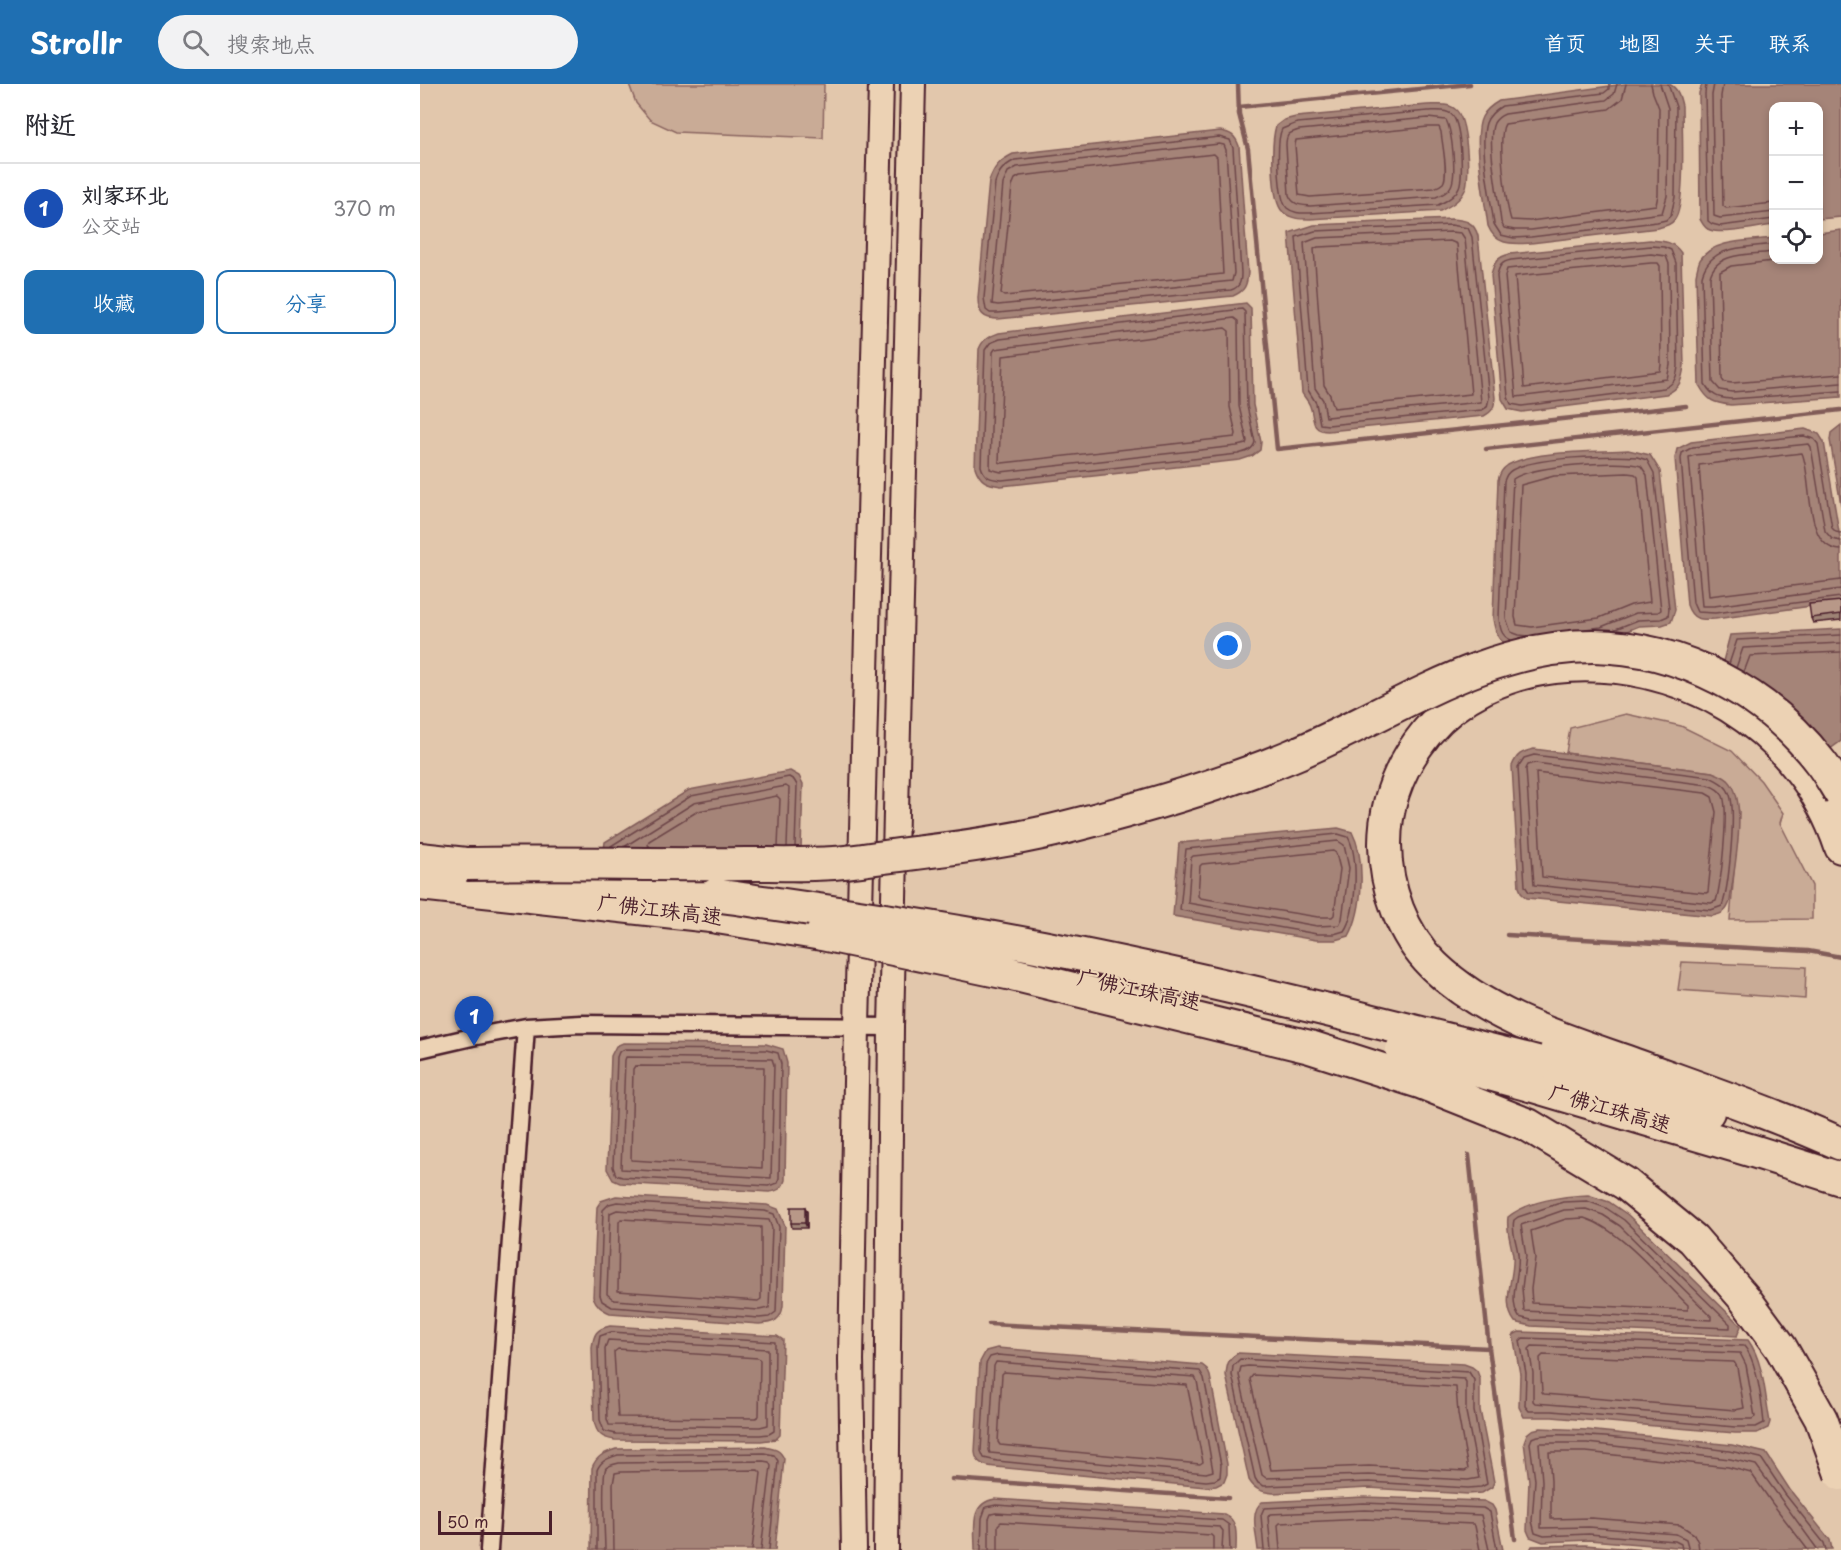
<!DOCTYPE html>
<html lang="zh">
<head>
<meta charset="utf-8">
<style>
	:root { --surface:#fff; --page:#f2f2f3; --text:#2b2b33; --muted:#7c7c81; --line:#e1e1e2; --accent:#1f6fb2 }
	body { margin:0; font-family:"Playpen Sans","LXGW WenKai TC",sans-serif; background:var(--page); color:var(--text) }
	.controls { position:absolute; right:18px; top:18px; display:grid; overflow:hidden; border-radius:12px; box-shadow:0 3px 9px #0003 }
	.controls button { width:54px; height:54px; display:grid; place-items:center; padding:0; border:0; border-bottom:2px solid var(--line); background:var(--surface); color:var(--text); font:30px sans-serif }
	.scale { position:absolute; left:18px; bottom:15px; width:114px; box-sizing:border-box; padding-left:6px; border:3px solid #4a1f2b; border-top:0; font-size:16px; line-height:21px; white-space:nowrap; color:#4a1f2b; -webkit-text-stroke:4px #ecd2b4; paint-order:stroke }
	.you { position:absolute; left:808px; top:562px; width:21px; height:21px; margin:-15px; border:4px solid #fff; border-radius:50%; background:#1a73e8; box-shadow:0 0 0 9px #1a73e833 }
	.badge { display:grid; place-items:center; width:39px; height:39px; border-radius:50%; background:var(--accent); color:#fff; font-size:20px; font-weight:700 }
	.pin { position:absolute; translate:-50% -50px; filter:drop-shadow(0 2px 3px #0008) }
	.pin::after { content:''; position:absolute; top:32px; width:21px; height:18px; background:inherit; clip-path:polygon(0 0,100% 0,50% 100%) }
	.list { margin:0; padding:0; list-style:none }
	h2 { display:flex; justify-content:space-between; align-items:center; height:78px; margin:0; padding:0 24px; font-size:26px }
	h2 small { font-size:20px; font-weight:400; color:var(--muted) }
	.list li { display:grid; grid-template-columns:39px 1fr auto; gap:18px; align-items:center; box-sizing:border-box; height:90px; padding:0 24px; border-top:2px solid var(--line) }
	.list b { display:block; font-size:22px; white-space:nowrap }
	.list p { margin:0; font-size:20px; white-space:nowrap; color:var(--muted) }
	.list em { font-size:20px; font-style:normal; color:var(--muted) }
	.actions { display:flex; gap:12px; padding:18px 24px }
	.actions a { flex:1; padding:14px 0; border:2px solid var(--accent); border-radius:12px; text-align:center; font-size:21px; color:var(--accent) }
	.actions .main { background:var(--accent); color:#fff }
	.icon { flex:none; width:33px; height:33px; fill:none; stroke:currentColor; stroke-width:2; stroke-linecap:round; stroke-linejoin:round }
	.map { position:relative; flex:none; width:1421px; height:1466px; overflow:hidden }
	header { display:flex; align-items:center; gap:36px; box-sizing:border-box; height:84px; padding:0 30px; background:var(--accent); color:#fff }
	header strong { font-size:28px }
	nav { display:flex; gap:33px; margin-inline-start:auto; font-size:21px }
	.search { width:420px; height:54px; background:var(--page); display:flex; align-items:center; gap:15px; box-sizing:border-box; padding:0 21px; border-radius:33px; color:var(--muted); font-size:22px }
	main { display:flex }
	aside { flex:1; background:var(--surface) }
	.map>svg:first-child { display:block }
</style>
</head>
<body>
<header>
<strong>Strollr</strong>
<div class="search"><svg class="icon" aria-label="search" viewBox="0 0 24 24"><circle cx="10" cy="10" r="6"/><path d="M15 15l6 6"/></svg>搜索地点</div>
<nav><a>首页</a><a>地图</a><a>关于</a><a>联系</a></nav>
</header>
<main>
<aside>
<h2>附近<small></small></h2>
<ul class="list">
<li><span class="badge" style="background:#1a4fb4">1</span><div><b>刘家环北</b><p>公交站</p></div><em>370 m</em></li>
</ul>
<div class="actions"><a class="main">收藏</a><a>分享</a></div>
</aside>
<div class="map">
<svg width="1421" height="1466" viewBox="0 0 1421 1466">
	<rect width="100%" height="100%" fill="#e2c7ac"/>
	<filter id="ink" filterUnits="userSpaceOnUse"><feTurbulence type="fractalNoise" baseFrequency=".0167" numOctaves="2"/><feDisplacementMap in="SourceGraphic" scale="12" xChannelSelector="R" yChannelSelector="G"/><feConvolveMatrix kernelMatrix="1 2 1 2 8 2 1 2 1" color-interpolation-filters="sRGB"/></filter>
	<g filter="url(#ink)">
		<path fill="#c9ab96" stroke="#8a6560" stroke-width="1.5" d="M209 0H404L403 54 256 48 230 36 216 19Z
			M1206 630 1261 642 1312 667 1341 697 1363 729 1360 739 1392 802V835L1310 836 1319 727 1308 696 1292 688 1146 669 1150 644Z
			M1262 878 1386 883 1385 915 1258 906Z"/>
		<path fill="#a58478" stroke="#815c59" stroke-width="1.5" d="M1205 0H1249C1258 4 1260 13 1262 22 1262 44 1266 120 1255 135 1251 141 1245 142 1238 144L1111 159C1092 160 1076 162 1068 142 1065 117 1052 52 1062 33 1066 25 1072 21 1079 17Z
			M1282 0H1421V133L1399 135 1398 22H1354L1353 141C1338 143 1304 151 1290 146 1284 144 1283 140 1280 135L1279 9Z
			M1007 21C1016 21 1028 19 1035 25 1047 33 1051 93 1045 106 1040 117 1030 122 1020 127L890 135C880 135 871 135 863 128 851 118 851 57 856 42L864 36 876 33Z
			M800 47C811 49 815 51 819 62L828 189C827 201 825 207 813 212L578 235C563 235 558 229 558 214L569 97C574 83 579 77 593 70Z
			M1031 135C1045 136 1054 137 1058 152L1075 314C1074 324 1073 327 1064 332L908 347C890 347 895 335 890 322 889 318 884 313 882 309L869 149 894 141Z
			M1421 146V313L1311 321C1293 319 1288 317 1279 301L1276 191C1277 186 1278 180 1280 176 1293 155 1331 157 1353 154L1354 176H1398L1399 149Z
			M1230 156C1244 157 1253 157 1261 169L1264 282C1262 296 1260 305 1246 310L1102 328 1088 325 1082 315 1071 191C1074 178 1077 173 1090 170Z
			M826 219 831 224 833 321 841 358 840 366 832 372 820 376 581 402C567 400 560 398 555 383L559 265C563 255 568 253 579 249Z
			M1421 341V421L1410 356 1411 349Z
			M1385 345 1399 350 1404 358 1421 460V518L1295 535C1280 536 1272 536 1267 521L1255 374 1257 365 1271 358Z
			M1208 366 1230 371 1240 387 1255 526 1251 538 1242 541 1219 542 1185 556 1095 565C1078 557 1076 553 1073 535L1078 396C1080 389 1082 385 1088 381 1114 366 1177 368 1208 366Z
			M1421 545V657L1410 665 1397 670 1297 600 1310 551Z
			M1114 665 1292 688C1298 690 1305 693 1309 697 1329 718 1313 789 1310 817 1307 827 1303 830 1292 832L1107 814 1102 810 1099 803 1092 682C1097 670 1101 668 1114 665Z
			M370 687 379 692 383 700 380 798 182 781 185 758 269 706Z
			M918 744 932 748C946 775 943 826 929 852L915 856H896L753 832 759 759Z
			M203 959 346 960 363 965 367 979 365 1096C362 1105 358 1107 349 1108L200 1099 193 1096 187 1085 191 972 196 962Z
			M1168 1111 1189 1118 1208 1131 1321 1242 1317 1252 1111 1242 1095 1238C1080 1219 1095 1193 1093 1172 1091 1158 1086 1147 1088 1133 1107 1117 1143 1112 1168 1111Z
			M196 1112 347 1121 358 1125 365 1142 363 1222C361 1237 353 1239 339 1240L190 1229C181 1225 177 1222 173 1213L177 1123 181 1117Z
			M190 1242 357 1252 363 1256 360 1351 356 1355 341 1357 195 1356C182 1354 176 1350 174 1336L172 1263C174 1250 176 1245 190 1242Z
			M1099 1248 1328 1256C1344 1278 1345 1312 1350 1338L1348 1344 1337 1349H1315L1132 1333H1104L1099 1323 1100 1290 1093 1251Z
			M577 1264 782 1281 787 1285 790 1292 807 1380V1390L804 1398 796 1402 786 1403 576 1383C565 1382 556 1380 555 1368L560 1278 566 1267Z
			M818 1269 1044 1280 1052 1283 1057 1287 1060 1295V1326L1074 1398 1072 1403 1062 1409 1048 1410 949 1404 853 1409C842 1408 835 1406 829 1396L806 1291C807 1280 808 1275 818 1269Z
			M1120 1344 1167 1346 1312 1361 1346 1369 1370 1406 1410 1456 1412 1465 1294 1466 1169 1456 1123 1458 1110 1453 1107 1446 1109 1397 1104 1358 1107 1350 1112 1346Z
			M345 1363C354 1365 360 1365 364 1375L355 1466H171L172 1384C176 1372 184 1369 196 1365Z
			M944 1413 1064 1417 1072 1421 1075 1426 1083 1466H838C837 1452 829 1427 842 1418Z
			M575 1415 804 1430C819 1437 816 1452 816 1466H555C555 1445 549 1419 575 1415Z
			M1165 1461 1227 1466H1110L1112 1462Z"/>
		<g fill="none" stroke-linecap="round" stroke-linejoin="round">
			<path stroke="#6e474a" stroke-width="1.5" d="M1189 0V5L1184 9 1082 22C1075 26 1069 31 1066 39 1059 62 1071 115 1074 140L1081 151 1094 154 1111 153 1237 138 1246 136 1251 131 1255 113 1256 23 1248 0
				M1197 0 1194 10 1186 16 1085 30C1080 32 1077 34 1074 39 1066 55 1079 117 1081 138L1084 144 1095 146H1111L1242 129 1247 112 1248 24 1240 0
				M1206 0 1202 15 1189 25 1085 40C1077 52 1086 120 1091 136L1110 137 1236 121 1238 111 1239 24 1233 9 1231 0
				M1286 0 1285 10 1288 137 1292 140 1300 142 1354 135
				M1294 0 1292 11 1294 132 1300 134 1354 128
				M1303 0 1301 12 1303 122 1306 124 1354 119
				M1008 27C1015 27 1025 25 1031 30 1041 36 1044 93 1039 103 1036 112 1027 117 1018 121L890 129C882 129 874 130 867 124 858 115 856 56 862 45L877 39Z
				M1008 34 1026 36C1032 47 1037 91 1031 102 1028 108 1022 111 1016 113L890 122C880 121 873 121 869 111L866 61C866 50 869 49 879 46Z
				M1008 43H1019L1021 48C1022 59 1029 91 1023 99 1020 102 1017 103 1014 104L890 113 879 111 875 61 876 56Z
				M799 53 810 56 813 64 821 189C821 198 820 203 811 206L578 229H570L566 226 564 214 575 99C579 86 584 82 595 76Z
				M799 60 804 61 806 66 814 189 812 197 578 221 572 220 583 100 588 88 597 83Z
				M794 70 797 73 803 190 584 212 581 210 592 102 595 95 600 92Z
				M1031 141 1048 144 1052 153 1069 314 1067 323 1062 326 908 341 900 340 896 319 888 306 876 153 895 147Z
				M1031 148 1041 149 1045 155 1061 318 906 333 903 316 895 304 884 159 897 154Z
				M1030 157 1037 160 1051 310 914 324 910 311 904 301 894 165 898 163Z
				M1354 160C1327 164 1290 160 1282 192L1285 300C1292 312 1298 314 1311 315L1421 307
				M1231 162 1244 163 1251 166 1256 179 1258 282C1257 292 1255 300 1244 304L1102 322 1091 320 1088 313 1077 192C1079 182 1081 178 1091 176Z
				M1354 168C1332 171 1296 167 1290 193L1293 298 1300 306 1312 308 1421 299
				M1231 170 1246 172 1249 180 1250 281 1247 295 1096 313 1085 192 1087 185Z
				M1361 176 1311 182 1300 188 1302 295 1304 298 1312 299 1421 290
				M1231 179H1238L1240 182 1241 281 1240 287 1104 304 1095 192Z
				M822 225 825 228 827 322 835 358C833 366 826 368 818 370L582 396C571 395 564 394 561 382L565 266 570 259 580 255Z
				M814 234 818 237 819 322 827 357 826 360 817 362 581 388 570 385 573 268 575 265Z
				M805 244 809 247 810 323 816 350 815 353 582 379 579 378 583 272Z
				M1207 389 1215 390 1218 393 1230 518 1211 521 1179 534 1112 543 1097 541 1095 533 1101 401 1134 392Z
				M1421 449 1416 448 1412 444 1398 360 1394 355 1384 352 1273 363 1262 369 1261 375 1273 519 1277 528 1295 529 1421 513
				M1421 457 1412 455 1405 447 1391 363 1389 360 1275 371 1269 373 1282 522H1294L1421 505
				M1421 466C1383 465 1393 395 1382 369L1279 381 1289 512 1421 496
				M1109 552 1099 551 1091 548 1086 534 1093 395C1111 382 1199 375 1221 382L1227 391 1241 526 1238 528 1216 529 1181 543 1165 545
				M1091 556C1081 552 1080 544 1079 534L1084 397C1086 392 1087 389 1092 386 1114 373 1191 371 1217 373L1227 376 1234 389 1249 525 1248 532 1241 535 1218 536 1193 546
				M1309 580 1317 556 1421 551
				M1316 584 1323 564 1421 559
				M1324 588 1330 572 1421 568
				M1114 671 1290 693C1299 698 1307 701 1310 711 1316 728 1309 804 1302 822L1291 826 1109 808 1105 802 1098 683 1104 674Z
				M1115 679 1288 701C1294 703 1300 706 1303 712 1309 728 1301 800 1296 817L1291 819 1114 801 1106 685 1108 681Z
				M1116 689 1285 709 1292 713 1296 728 1288 808 1286 809 1122 793Z
				M918 750 928 753C939 773 937 828 924 847L914 850H897L760 826 766 765Z
				M918 757 924 761 929 784 922 835 919 841 897 842 768 819 771 774 773 772Z
				M191 762 271 712 369 693 374 696 377 701 375 763
				M204 763 274 719 366 702 369 704 367 763
				M231 763 228 761 229 757 278 727 357 712 360 715 358 763
				M913 767 916 769 920 785 914 831 912 833H898L780 814 778 812 780 782 782 780Z
				M205 965 346 966 358 969 361 980 359 1094 358 1099 348 1102 202 1093 196 1091 193 1083 197 973 199 968Z
				M206 973 352 975 354 981 351 1094 201 1085 205 976Z
				M215 982 344 983 342 1084 211 1076 213 985Z
				M1167 1117 1186 1124 1204 1136 1310 1240V1244L1111 1236 1099 1233C1087 1214 1101 1191 1098 1170 1097 1159 1091 1147 1094 1136L1098 1133 1143 1118Z
				M197 1118 345 1127 354 1130 359 1143 356 1228 349 1233 339 1234 192 1223 182 1217 180 1211 183 1126 189 1120Z
				M1166 1125 1183 1131 1200 1142 1291 1232V1236L1104 1227 1102 1204 1106 1172 1101 1141 1144 1126Z
				M197 1126 349 1136 352 1144 349 1224 339 1226 194 1216 187 1210 190 1129Z
				M1164 1134C1200 1145 1240 1194 1268 1221V1226L1112 1219 1111 1205 1115 1174 1111 1147 1146 1135Z
				M201 1135 341 1143V1215L338 1217 198 1207 199 1138Z
				M191 1248 355 1258 354 1347 349 1350 340 1351 196 1350 184 1347 180 1336 178 1263 180 1252Z
				M1103 1254 1324 1262C1337 1276 1342 1319 1344 1339L1336 1343H1315L1132 1327H1109L1105 1322 1106 1289 1100 1257Z
				M188 1256 348 1265V1341L340 1343 189 1341 187 1335 185 1264Z
				M1112 1262 1320 1269 1326 1281 1335 1333 1332 1335H1315L1115 1319 1113 1317V1289L1109 1265Z
				M198 1265 338 1274 340 1276 339 1332 336 1334 198 1333 194 1268Z
				M578 1271 780 1287 784 1294 801 1381 800 1393 795 1396 786 1397 577 1377 564 1374 561 1367 566 1280 570 1273Z
				M1123 1271 1314 1278 1317 1283 1324 1324 1315 1326 1124 1310 1122 1308 1120 1274Z
				M820 1275 1049 1288 1054 1296V1327L1067 1400 1061 1403 1048 1404 949 1398 844 1402 838 1399 835 1394 812 1291 813 1282Z
				M576 1278 775 1293 777 1297 793 1387 786 1389 570 1369 569 1366 574 1282Z
				M828 1282 1044 1295 1046 1298V1328L1059 1394 1048 1396 949 1391 846 1394 842 1391 819 1291 821 1283Z
				M584 1288 767 1301 783 1378 780 1380 580 1361 578 1358 582 1290Z
				M833 1291 1036 1303 1038 1330 1048 1385 1045 1387 949 1382 851 1386 830 1295Z
				M177 1466V1386C181 1376 189 1374 198 1371L344 1369 354 1371 358 1377 349 1466
				M185 1466C185 1453 181 1392 186 1384 189 1381 195 1380 199 1379L343 1377 349 1378 351 1382 341 1466
				M194 1466 193 1400 195 1389 201 1388 338 1386 341 1389 332 1466
				M561 1466 562 1434 566 1423 576 1421 802 1436 809 1441 810 1466
				M569 1466V1435L571 1430 576 1429 800 1443 803 1447 802 1466
				M578 1466V1441L581 1438 791 1451 793 1453V1466
				M844 1466 841 1431 844 1424 944 1419 1063 1424 1070 1428 1077 1466
				M851 1466 848 1433 850 1430 945 1426 1061 1431 1069 1466
				M860 1466 858 1441 860 1439 945 1435 1053 1440 1055 1442 1060 1466
				M1262 1466 1261 1460 1255 1457 1169 1450 1124 1452 1115 1449 1112 1437 1115 1396 1110 1359 1112 1354C1129 1343 1281 1363 1309 1367 1320 1369 1331 1372 1341 1374L1365 1410 1404 1459 1406 1466
				M1269 1466 1266 1455 1256 1450 1169 1443 1121 1444 1122 1397 1119 1359H1167L1310 1375 1336 1381 1398 1466
				M1279 1466 1278 1458 1274 1450 1260 1441 1171 1434 1131 1435V1397L1129 1368H1166L1308 1383 1331 1389 1352 1419 1388 1466"/>
			<path stroke="#815c59" stroke-width="4.5" d="M818 0 819 30 828 65 857 365 1266 322
				M819 23 1050 0
				M1066 365 1421 326
				M1087 851 1388 867 1421 873
				M1049 1071 1069 1264 1095 1455
				M569 1240 1069 1264
				M532 1395 808 1414"/>
			<defs>
				<path id="street" d="M0 965 52 953 106 943 161 940 471 943
					M69 1466 106 943"/>
				<path id="secondary" d="M434 1466 431 1276 437 942 461 0
					M466 1466 471 943 493 0"/>
				<path id="highway" d="M1421 763C1381 641 1259 569 1134 583 1085 589 1039 610 1007 648 980 681 965 718 965 760 965 803 982 851 1014 882 1067 933 1142 955 1210 979 1281 1005 1352 1029 1421 1060
					M0 775 74 783
					M129 790 295 811
					M0 800 291 832 402 850
					M1117 978 1288 1028
					M1110 1001 1333 1067 1421 1095"/>
			</defs>
			<use href="#street" stroke="#4a1f2b" stroke-width="21"/>
			<use href="#secondary" stroke="#4a1f2b" stroke-width="28"/>
			<use href="#highway" stroke="#4a1f2b" stroke-width="36"/>
			<use href="#street" stroke="#ecd2b4" stroke-width="16"/>
			<use href="#secondary" stroke="#ecd2b4" stroke-width="24"/>
			<use href="#highway" stroke="#ecd2b4" stroke-width="32"/>
			<defs>
				<path id="highway-bridge" d="M46 780C139 778 233 781 326 780 355 780 385 781 414 779 441 777 468 772 495 769 546 763 597 756 647 743 723 724 799 702 871 672 970 631 1062 562 1173 562 1261 563 1348 609 1401 679 1408 688 1414 699 1421 710
					M295 811C404 827 514 842 622 863 789 895 953 937 1117 978
					M402 850 592 890 890 963 1000 998 1108 1041 1206 1100 1273 1155 1325 1215 1361 1264 1401 1335 1421 1390
					M982 966 1110 1001"/>
			</defs>
			<use href="#highway-bridge" stroke="#4a1f2b" stroke-width="36" stroke-linecap="butt"/>
			<use href="#highway-bridge" stroke="#ecd2b4" stroke-width="32"/>
		</g>
		<path fill="#9e8375" stroke="#4a1f2b" stroke-width="1.5" d="M1421 517V536L1393 539 1391 534Z
			M385 1123 387 1128V1144H372L371 1139Z"/>
		<path fill="#816a5f" stroke="#4a1f2b" stroke-width="1.5" d="M385 1123 387 1128V1144L385 1139Z"/>
		<path fill="#b89888" stroke="#4a1f2b" stroke-width="1.5" d="M1421 517V530L1391 534 1389 520Z
			M371 1123H385V1139H371Z"/>
	</g>
	<g text-anchor="middle" stroke-width="4.5" stroke-linejoin="round" paint-order="stroke">
		<g font-size="21" fill="#4a1f2b" stroke="#ecd2b4">
			<text transform="translate(240 826) rotate(7)" y="7">广佛江珠高速</text>
			<text transform="translate(719 906) rotate(12)" y="7">广佛江珠高速</text>
			<text transform="translate(1190 1025) rotate(16)" y="7">广佛江珠高速</text>
		</g>
	</g>
</svg>
<div class="controls">
<button>+</button>
<button>−</button>
<button><svg class="icon" aria-label="locate" viewBox="0 0 24 24"><circle cx="12" cy="12" r="6"/><path d="M12 2v4M12 18v4M2 12h4M18 12h4"/></svg></button>
</div>
<div class="scale">50 m</div>
<div class="you"></div>
<div class="pin badge" style="left:54px;top:962px;background:#1a4fb4">1</div>
</div>
</main>
</body>
</html>
